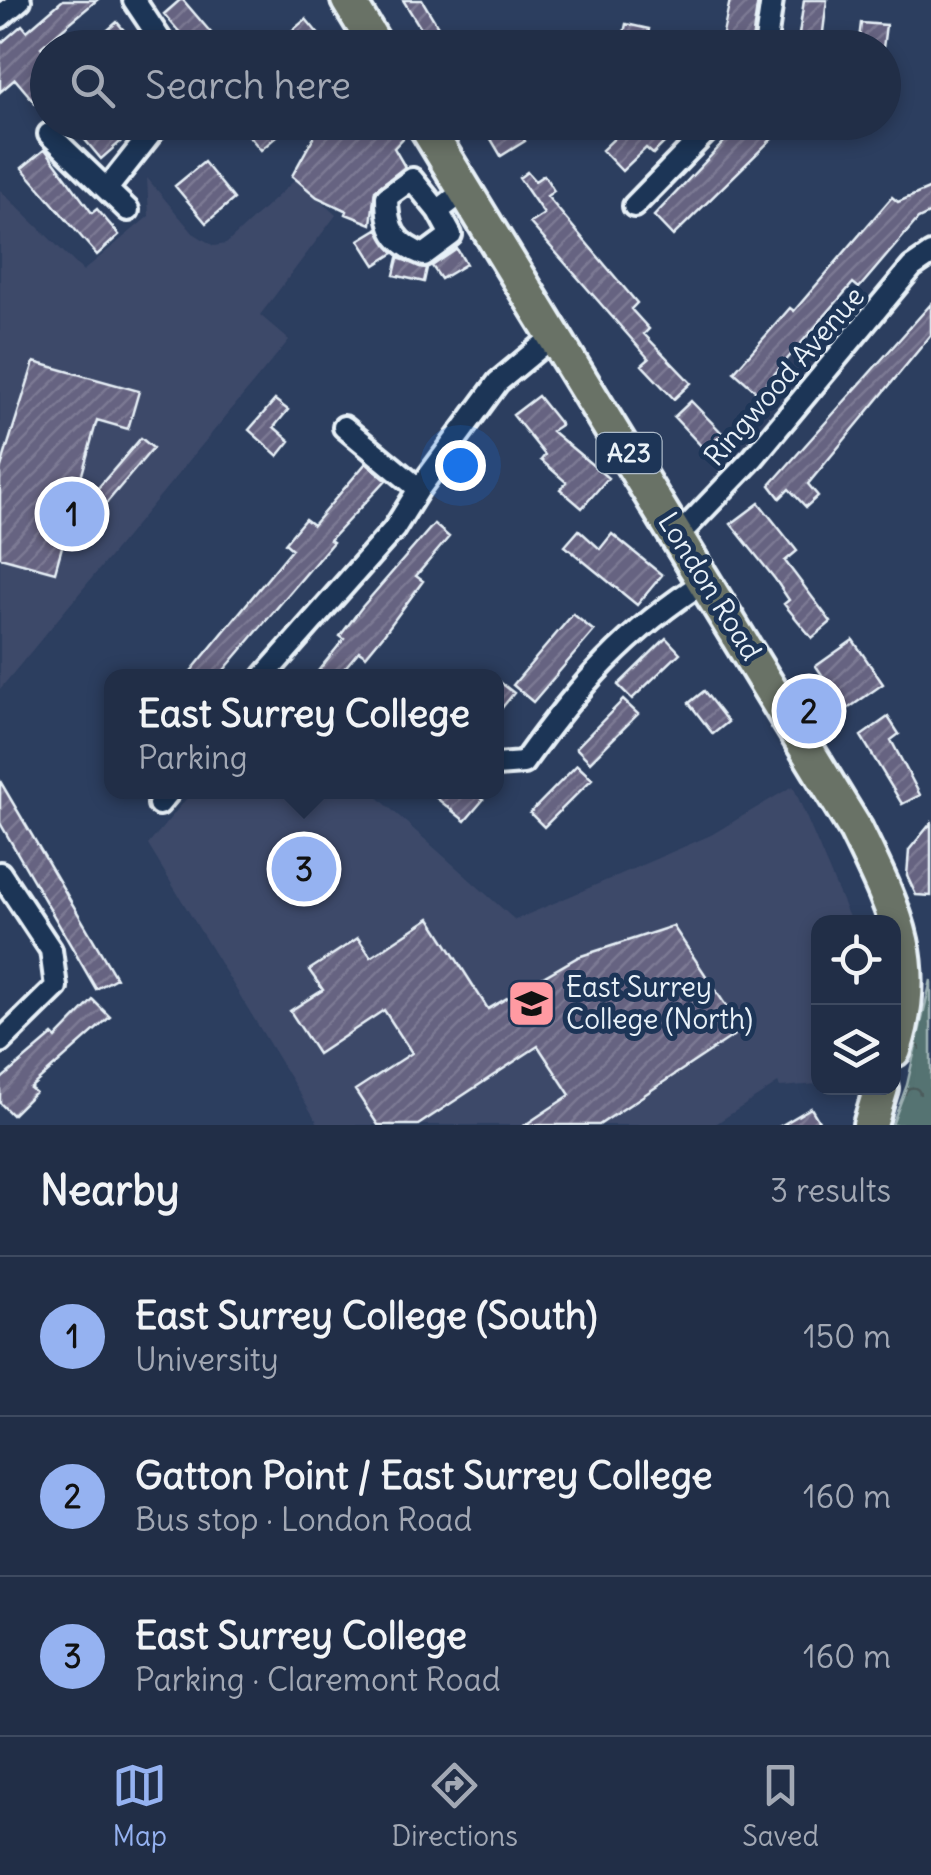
<!DOCTYPE html>
<html lang="en">
<head>
<meta charset="utf-8">
<style>
	:root { --surface:#212e47; --page:#2d3a52; --text:#f1f3f6; --muted:#a2a8b4; --line:#3e4a60; --accent:#95b2f1 }
	body { margin:0; font-family:Delius,sans-serif; background:var(--page); color:var(--text) }
	.controls { position:absolute; right:30px; bottom:30px; display:grid; overflow:hidden; border-radius:20px; box-shadow:0 5px 15px #0003 }
	.controls button { width:90px; height:90px; display:grid; place-items:center; padding:0; border:0; border-bottom:2px solid var(--line); background:var(--surface); color:var(--text); font:50px sans-serif }
	.you { position:absolute; left:460px; top:465px; width:35px; height:35px; margin:-25px; border:8px solid #fff; border-radius:50%; background:#1a73e8; box-shadow:0 0 0 15px #1a73e833 }
	.badge { display:grid; place-items:center; width:65px; height:65px; border-radius:50%; background:var(--accent); color:#111; font-size:32px; font-weight:700 }
	.pin { position:absolute; translate:-50% -50%; border:5px solid #fff; box-shadow:0 2px 10px #0006 }
	.popup { position:absolute; left:104px; top:669px; width:400px; height:130px; box-sizing:border-box; display:grid; place-content:center; border-radius:20px; background:var(--surface); filter:drop-shadow(0 2px 8px #0005); font-size:32px; white-space:nowrap; color:var(--muted) }
	.popup b { font-size:38px; color:var(--text) }
	.popup::after { content:''; position:absolute; left:50%; top:100%; margin-left:-20px; border:20px solid transparent; border-top-color:var(--surface) }
	.list { margin:0; padding:0; list-style:none }
	h2 { display:flex; justify-content:space-between; align-items:center; height:130px; margin:0; padding:0 40px; font-size:42px }
	h2 small { font-size:32px; font-weight:400; color:var(--muted) }
	.list li { display:grid; grid-template-columns:65px 1fr auto; gap:30px; align-items:center; box-sizing:border-box; height:160px; padding:0 40px; border-top:2px solid var(--line) }
	.list b { display:block; font-size:38px; white-space:nowrap }
	.list p { margin:0; font-size:32px; white-space:nowrap; color:var(--muted) }
	.list em { font-size:32px; font-style:normal; color:var(--muted) }
	.icon { flex:none; width:55px; height:55px; fill:none; stroke:currentColor; stroke-width:2; stroke-linecap:round; stroke-linejoin:round }
	.map { position:relative; flex:none; width:931px; height:1125px; overflow:hidden }
	.search { position:absolute; background:var(--surface); box-shadow:0 5px 15px #0003; left:30px; right:30px; top:30px; height:110px; display:flex; align-items:center; gap:25px; box-sizing:border-box; padding:0 35px; border-radius:55px; color:var(--muted); font-size:38px }
	.sheet { height:610px; background:var(--surface) }
	nav { display:flex; justify-content:space-around; align-items:center; box-sizing:border-box; height:140px; border-top:2px solid var(--line); background:var(--surface); font-size:28px; color:var(--muted) }
	nav a { display:grid; justify-items:center; gap:5px }
	nav .on { color:var(--accent) }
	.map>svg:first-child { display:block }
</style>
</head>
<body>
<div class="map">
<svg width="931" height="1125" viewBox="0 0 931 1125">
	<defs>
		<pattern id="forest-crowns" width="20" height="18" patternUnits="userSpaceOnUse" patternTransform="scale(2.5)"><rect width="20" height="18" fill="#547372"/><path d="M2 6a3 3 0 1 1 6 0M12 15a3 3 0 1 1 6 0" fill="none" stroke="#4c5b5c"/></pattern>
		<pattern id="building-hatch" width="6" height="6" patternUnits="userSpaceOnUse" patternTransform="scale(2.5)"><rect width="6" height="6" fill="#666381"/><path d="M-1 1l2-2M0 6l6-6M5 7l2-2" fill="none" stroke="#7c7a94"/></pattern>
	</defs>
	<rect width="100%" height="100%" fill="#2c3e5f"/>
	<filter id="ink" filterUnits="userSpaceOnUse"><feTurbulence type="fractalNoise" baseFrequency=".01" numOctaves="2"/><feDisplacementMap in="SourceGraphic" scale="20" xChannelSelector="R" yChannelSelector="G"/><feConvolveMatrix kernelMatrix="1 2 1 2 8 2 1 2 1" color-interpolation-filters="sRGB"/></filter>
	<g filter="url(#ink)">
		<path fill="#3d4969" d="M147 178 193 233 214 246 226 244 296 179 336 215 260 315 289 340 0 689V190L83 271 149 216Z
			M793 786 851 922H818V1084L780 1087 778 1083 714 1125H319L148 845 192 792H372L515 920 711 835Z"/>
		<path fill="url(#forest-crowns)" stroke="#9eb2b5" stroke-width="2.5" d="M931 980V1125H892L907 1085Z"/>
		<path fill="url(#building-hatch)" stroke="#e8f1f8" stroke-width="2.5" d="M63 0H97L41 47 48 54V118L15 79 0 92V44L22 25 27 31Z
			M180 0H183L224 48H193L164 14Z
			M403 0H422L451 48H433Z
			M730 0H758L751 48H720Z
			M804 0H827L821 48H797Z
			M306 19 330 48H288L282 39Z
			M117 22 139 48H87Z
			M861 23 886 25 883 48H858Z
			M626 24 649 29 646 46 622 42Z
			M70 122H113L126 137 101 159Z
			M253 122H293L261 150 244 130Z
			M322 122H403L407 134 394 148 405 167 375 190 371 224 346 214 347 211 317 197 292 176Z
			M481 122H514L525 141 501 156Z
			M641 122H685L653 154 646 148 622 171 602 150 622 131 626 136Z
			M743 122H789L673 236 654 216Z
			M45 149 92 213 97 209 119 235 97 255 22 168Z
			M204 162 234 199 206 223 175 186Z
			M527 172 535 181 544 175 554 191 547 196 637 303 631 309 649 329 644 334 691 383 674 399 642 365 649 359 530 223 544 214 519 178Z
			M931 188V213L918 219 859 288 853 283 758 393 734 372 790 308 794 311 892 197 898 202Z
			M377 229 394 253 375 265 359 240Z
			M457 249 466 264 441 279 432 266Z
			M398 258 427 268 424 282 394 275Z
			M931 304V335L808 484 818 496 806 507 789 489 780 498 770 485Z
			M34 362 139 391 128 429 97 420 55 572 0 557V470Z
			M538 396 561 425 552 431 608 478 582 508 560 489 566 482 541 460 545 455 513 415Z
			M275 400 288 410 274 427 290 441 278 456 249 430Z
			M691 401 723 434 705 450 674 417Z
			M141 438 153 448 98 513 86 502Z
			M366 463 386 480 330 540 333 542 219 676H187L292 549 285 543 305 519 313 525Z
			M759 503 797 551 785 561 831 622 812 638 784 604 789 600 775 579 731 524Z
			M434 524 449 537 416 576 423 581 384 634 366 656 359 651 338 676H314L344 639 340 636 362 607Z
			M579 530 600 549 612 534 662 575 637 605 565 546Z
			M573 614 594 631 533 702 513 685Z
			M666 638 680 653 632 699 618 685Z
			M853 640 883 684 846 710 816 666Z
			M496 679 514 693 496 715Z
			M704 691 728 722 713 734 689 703Z
			M623 700 638 714 590 762 576 748Z
			M888 717 899 734 891 740 920 795 902 804 861 736Z
			M577 765 592 779 544 827 530 813Z
			M0 781 116 978 96 989 0 823Z
			M429 792H473L483 800 465 821Z
			M931 823V896L916 895 907 876 909 850Z
			M430 918 488 1009 578 957 673 926 742 1030 599 1125H525L570 1095 538 1046 418 1125H378L355 1090 412 1053 384 1010 318 1054 290 1011 323 990 309 970 358 938 371 957Z
			M93 1000 110 1017 30 1088 35 1092 12 1115 0 1103V1080L53 1035 56 1038Z
			M811 1108 821 1125H782Z"/>
		<g fill="none" stroke-linecap="round" stroke-linejoin="round">
			<defs>
				<path id="street" d="M134 0 166 48
					M0 17 20 0
					M765 48 772 0
					M49 134 128 210
					M107 189 160 122
					M634 206 716 122
					M438 211 451 235 424 255C394 243 387 229 387 197L412 179 438 211 465 190
					M344 427 419 489
					M679 535 753 458 912 267 931 254
					M264 676 394 529 419 489 498 382 556 334
					M496 765 523 763C579 685 626 631 707 580
					M159 804 169 792
					M0 873 51 950 56 987 0 1042"/>
				<path id="primary" d="M348 0 377 48
					M423 122 856 830C894 909 923 961 894 1050
					M870 1125 881 1088"/>
			</defs>
			<use href="#street" stroke="#e8f1f8" stroke-width="28"/>
			<use href="#primary" stroke="#e8f1f8" stroke-width="40"/>
			<use href="#street" stroke="#1d3557" stroke-width="20"/>
			<use href="#primary" stroke="#697266" stroke-width="32"/>
		</g>
	</g>
	<defs>
		<symbol id="university-square" viewBox="-11 -11 22 22"><rect x="-9" y="-9" width="18" height="18" rx="4" fill="#ff9aa2" stroke="#1d3557"/><path d="M0-5L7-2L0 1L-7-2ZM-4 1L0 2.5L4 1V4Q0 6-4 4Z" fill="#111"/></symbol>
	</defs>
	<g fill-rule="evenodd">
		<use href="#university-square" x="504" y="976" width="55" height="55"/>
	</g>
	<g text-anchor="middle" stroke-width="10" stroke-linejoin="round" paint-order="stroke">
		<rect fill="#1d3557" stroke="#abb9c8" stroke-width="2.5" x="596.5" y="433" width="65" height="40" rx="8"/>
		<g font-size="25" font-weight="bold" fill="#e8f1f8">
			<text x="629" y="462">A23</text>
		</g>
		<g font-size="28" fill="#e8f1f8" stroke="#1d3557">
			<text transform="translate(784 376) rotate(-49)" y="10">Ringwood Avenue</text>
			<text transform="translate(710 586) rotate(58)" y="10">London Road</text>
		</g>
		<g font-size="28" fill="#e8f1f8" stroke="#1d3557" text-anchor="start">
			<text x="566" y="997">East Surrey<tspan x="566" dy="32">College (North)</tspan></text>
		</g>
	</g>
</svg>
<div class="controls">
<button><svg class="icon" aria-label="locate" viewBox="0 0 24 24"><circle cx="12" cy="12" r="6"/><path d="M12 2v4M12 18v4M2 12h4M18 12h4"/></svg></button>
<button><svg class="icon" aria-label="layers" viewBox="0 0 24 24"><path d="M12 4l9 5-9 5-9-5zM3 14l9 5 9-5"/></svg></button>
</div>
<div class="you"></div>
<div class="pin badge" style="left:72px;top:514px">1</div>
<div class="pin badge" style="left:809px;top:711px">2</div>
<div class="pin badge" style="left:304px;top:869px">3</div>
<div class="popup"><b>East Surrey College</b>Parking</div>
<div class="search"><svg class="icon" aria-label="search" viewBox="0 0 24 24"><circle cx="10" cy="10" r="6"/><path d="M15 15l6 6"/></svg>Search here</div>
</div>
<section class="sheet">
<h2>Nearby<small>3 results</small></h2>
<ul class="list">
<li><span class="badge">1</span><div><b>East Surrey College (South)</b><p>University</p></div><em>150 m</em></li>
<li><span class="badge">2</span><div><b>Gatton Point / East Surrey College</b><p>Bus stop · London Road</p></div><em>160 m</em></li>
<li><span class="badge">3</span><div><b>East Surrey College</b><p>Parking · Claremont Road</p></div><em>160 m</em></li>
</ul>
</section>
<nav>
<a class="on"><svg class="icon" aria-label="map" viewBox="0 0 24 24"><path d="M3 6l6-2 6 2 6-2v14l-6 2-6-2-6 2zM9 4v14M15 6v14"/></svg>Map</a>
<a><svg class="icon" aria-label="directions" viewBox="0 0 24 24"><path d="M12 3l9 9-9 9-9-9zM9 14v-3h6M13 9l2 2-2 2"/></svg>Directions</a>
<a><svg class="icon" aria-label="saved" viewBox="0 0 24 24"><path d="M7 4h10v16l-5-4-5 4z"/></svg>Saved</a>
</nav>
</body>
</html>
